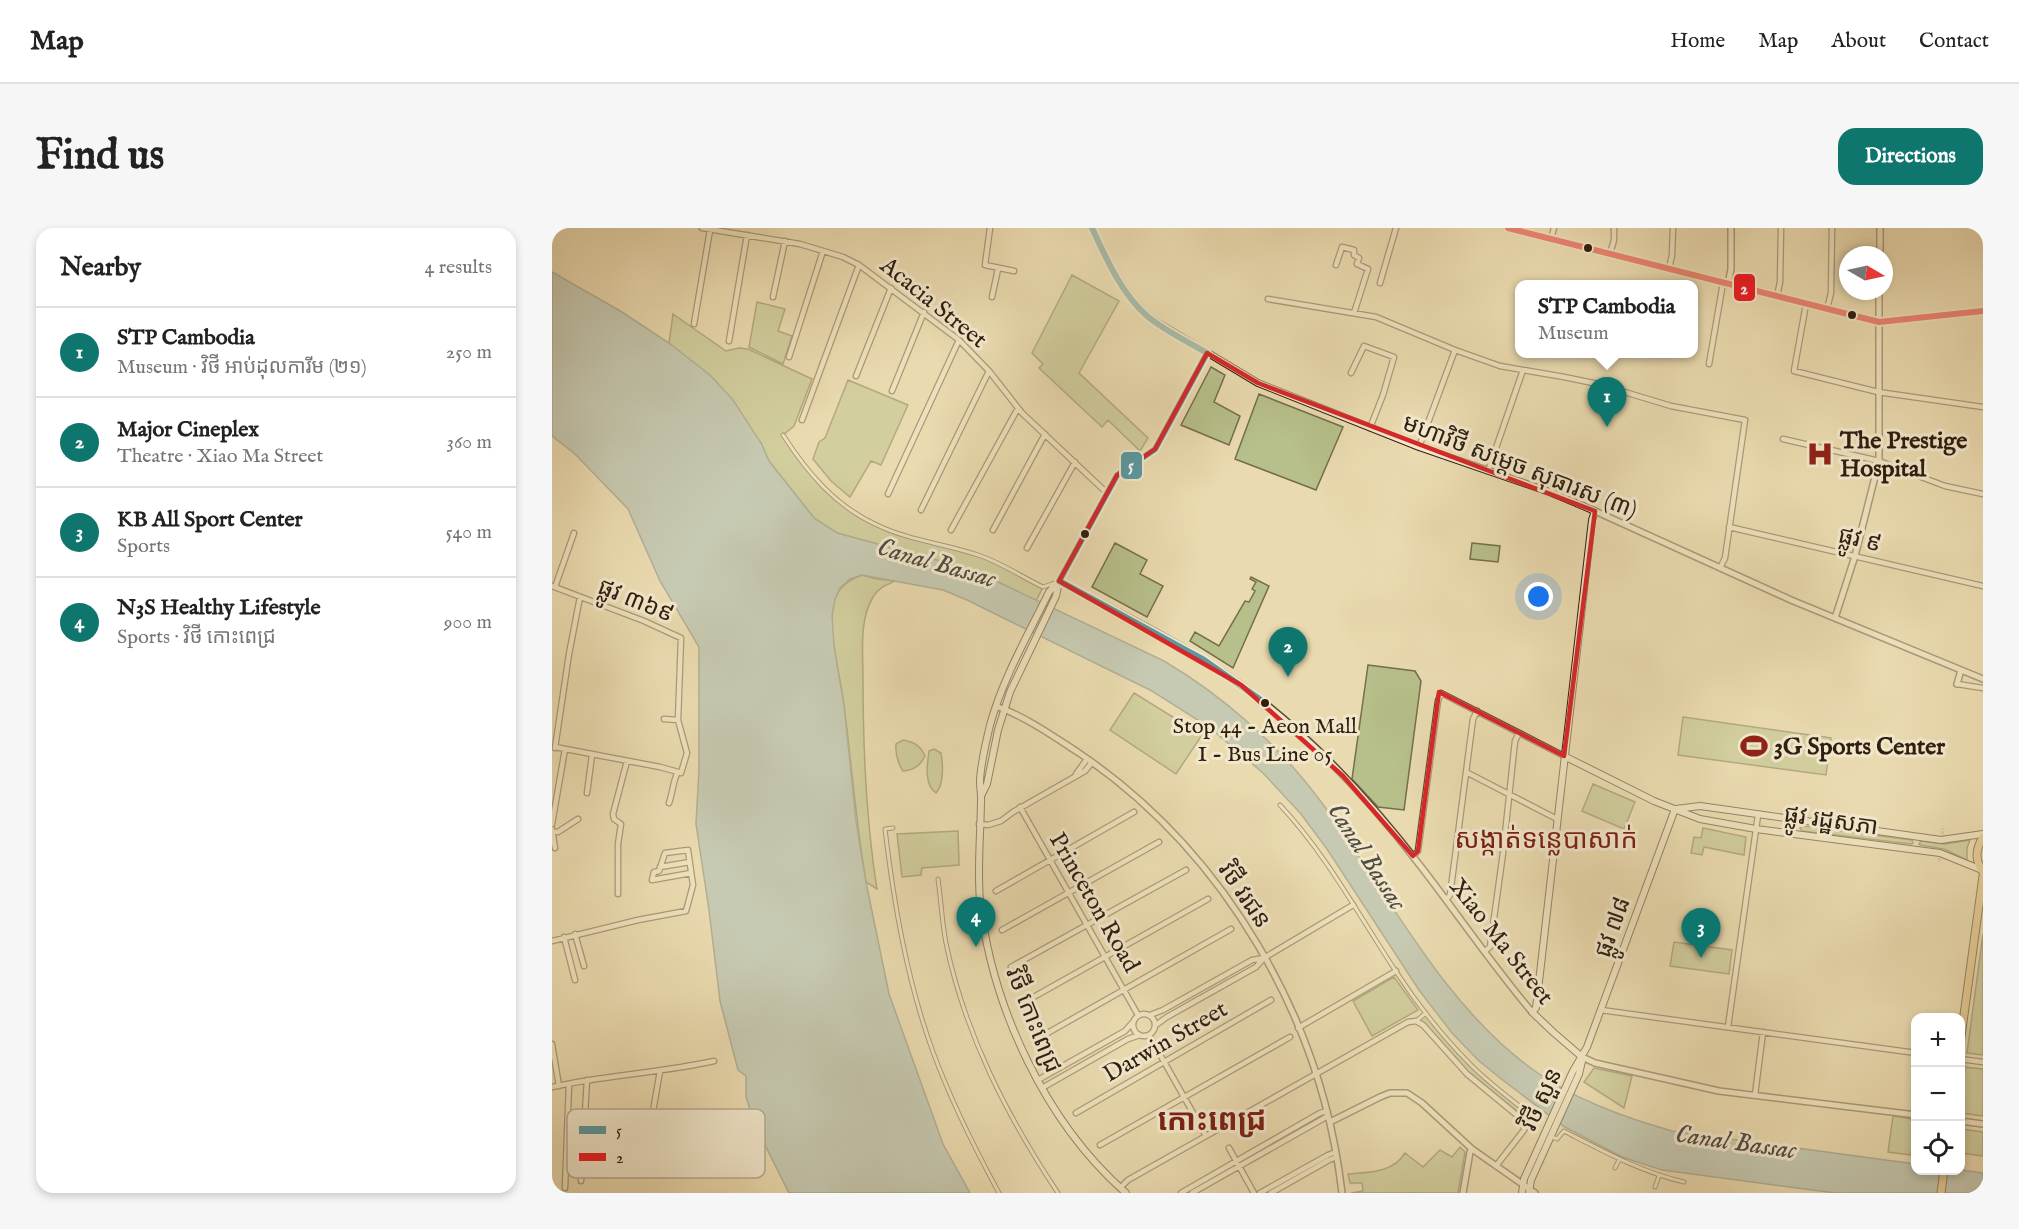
<!DOCTYPE html>
<html lang="en">
<head>
<meta charset="utf-8">
<style>
	:root { --surface:#fff; --page:#f6f6f6; --text:#222; --muted:#767676; --line:#e0e0e0; --accent:#0f766e }
	body { margin:0; font-family:"IM FELL English","Noto Sans Khmer",serif; background:var(--page); color:var(--text) }
	.controls { position:absolute; right:18px; bottom:18px; display:grid; overflow:hidden; border-radius:12px; box-shadow:0 3px 9px #0003 }
	.controls button { width:54px; height:54px; display:grid; place-items:center; padding:0; border:0; border-bottom:2px solid var(--line); background:var(--surface); color:var(--text); font:30px sans-serif }
	.compass { position:absolute; left:1287px; top:18px; width:54px; height:54px; border-radius:50%; background:var(--surface); box-shadow:0 3px 9px #0003; rotate:99deg }
	.you { position:absolute; left:987px; top:369px; width:21px; height:21px; margin:-15px; border:4px solid #fff; border-radius:50%; background:#1a73e8; box-shadow:0 0 0 9px #1a73e833 }
	.badge { display:grid; place-items:center; width:39px; height:39px; border-radius:50%; background:var(--accent); color:#fff; font-size:20px; font-weight:700 }
	.pin { position:absolute; translate:-50% -50px; filter:drop-shadow(0 2px 3px #0008) }
	.pin::after { content:''; position:absolute; top:32px; width:21px; height:18px; background:inherit; clip-path:polygon(0 0,100% 0,50% 100%) }
	.popup { position:absolute; left:963px; top:52px; width:183px; height:78px; box-sizing:border-box; display:grid; place-content:center; border-radius:12px; background:var(--surface); filter:drop-shadow(0 2px 4px #0005); font-size:20px; white-space:nowrap; color:var(--muted) }
	.popup b { font-size:22px; color:var(--text) }
	.popup::after { content:''; position:absolute; left:50%; top:100%; margin-left:-12px; border:12px solid transparent; border-top-color:var(--surface) }
	.list { margin:0; padding:0; list-style:none }
	h2 { display:flex; justify-content:space-between; align-items:center; height:78px; margin:0; padding:0 24px; font-size:26px }
	h2 small { font-size:20px; font-weight:400; color:var(--muted) }
	.list li { display:grid; grid-template-columns:39px 1fr auto; gap:18px; align-items:center; box-sizing:border-box; height:90px; padding:0 24px; border-top:2px solid var(--line) }
	.list b { display:block; font-size:22px; white-space:nowrap }
	.list p { margin:0; font-size:20px; white-space:nowrap; color:var(--muted) }
	.list em { font-size:20px; font-style:normal; color:var(--muted) }
	.icon { flex:none; width:33px; height:33px; fill:none; stroke:currentColor; stroke-width:2; stroke-linecap:round; stroke-linejoin:round }
	.map { position:relative; flex:none; width:1431px; height:965px; overflow:hidden; border-radius:18px }
	header { display:flex; align-items:center; gap:36px; box-sizing:border-box; height:84px; padding:0 30px; background:var(--surface); border-bottom:2px solid var(--line) }
	header strong { font-size:28px }
	nav { display:flex; gap:33px; margin-inline-start:auto; font-size:21px }
	.intro { display:flex; align-items:center; justify-content:space-between; box-sizing:border-box; height:144px; padding:0 36px }
	h1 { margin:0; font-size:42px }
	.button { padding:15px 27px; border-radius:18px; background:var(--accent); color:#fff; font-size:21px; font-weight:700 }
	main { display:flex; gap:36px; padding:0 36px }
	aside { flex:1; background:var(--surface); border-radius:18px; box-shadow:0 3px 9px #0003 }
	.map>svg:first-child { display:block }
</style>
</head>
<body>
<header>
<strong>Map</strong>
<nav><a>Home</a><a>Map</a><a>About</a><a>Contact</a></nav>
</header>
<div class="intro"><h1>Find us</h1><a class="button">Directions</a></div>
<main>
<aside>
<h2>Nearby<small>4 results</small></h2>
<ul class="list">
<li><span class="badge">1</span><div><b>STP Cambodia</b><p>Museum · វិថី អាប់ដុលការីម (២១)</p></div><em>250 m</em></li>
<li><span class="badge">2</span><div><b>Major Cineplex</b><p>Theatre · Xiao Ma Street</p></div><em>360 m</em></li>
<li><span class="badge">3</span><div><b>KB All Sport Center</b><p>Sports</p></div><em>540 m</em></li>
<li><span class="badge">4</span><div><b>N3S Healthy Lifestyle</b><p>Sports · វិថី កោះពេជ្រ</p></div><em>900 m</em></li>
</ul>
</aside>
<div class="map">
<svg width="1431" height="965" viewBox="0 0 1431 965">
	<rect width="100%" height="100%" fill="#eadaaf"/>
	<filter id="stains"><feTurbulence type="fractalNoise" baseFrequency=".00333" numOctaves="4"/><feColorMatrix values="0 0 0 0 .2 0 0 0 0 .09 0 0 0 0 .02 0 0 0 .5 -.17"/></filter>
	<radialGradient id="worn" r=".72"><stop offset=".6" stop-color="#630" stop-opacity="0"/><stop offset="1" stop-color="#630" stop-opacity=".3"/></radialGradient>
	<path fill="#b7bf8a" stroke="#746e4d" stroke-width="1.5" d="M520 47 567 73 527 145 596 210 588 223 556 192 550 199 487 140 491 136 480 125Z
		M205 74 233 81 226 103 240 108 231 136 197 119Z
		M121 86 174 123 187 120 196 121 260 151 242 198 231 207 272 261 309 288 342 304 428 327 491 359 484 373 421 342 285 305 273 298 262 290 217 233 209 215 117 115Z
		M659 139 673 147 662 174 688 188 677 217 629 197Z
		M296 152 356 177 329 237 319 233 298 269 279 253 261 231 267 214 273 210Z
		M707 166 791 199 764 262 683 231Z
		M563 315 595 332 588 346 611 358 595 389 540 359Z
		M920 315 948 318 946 334 918 331Z
		M310 347 324 351 343 353C334 357 326 360 321 369 307 392 311 424 311 450 311 521 314 592 325 661L314 654C304 596 300 537 292 478 288 444 275 407 282 374 286 359 297 352 310 347Z
		M699 349 717 358 681 440 638 413 643 404 667 418 693 373 697 374 703 363 700 361 704 354 698 351Z
		M816 437 863 443 869 453 852 582 826 579 800 551Z
		M582 465 650 507 624 546 558 502Z
		M1131 489 1279 510 1274 547 1126 527Z
		M351 512C362 514 368 517 373 528 368 538 362 542 351 543 346 535 343 526 344 516Z
		M382 521 389 525C391 537 392 556 384 565 372 556 375 537 377 523Z
		M1041 556 1083 574 1072 601 1030 583Z
		M1251 598 1360 612 1361 615 1359 616 1250 603 1248 600Z
		M1151 600 1194 609 1192 627 1152 619 1150 627 1139 625 1142 609 1149 610Z
		M406 603 407 637 370 640 369 647 350 649 345 606Z
		M1418 612 1415 620V632L1392 621 1368 617 1367 616 1369 613 1393 616Z
		M1431 706V827L1415 825Z
		M1122 714 1180 722 1177 746 1118 738Z
		M842 749 866 782 820 808 801 773Z
		M874 785 921 839 981 890 972 902 973 896 915 846 864 791Z
		M1413 839 1431 841V888L1409 885V868Z
		M1042 840 1080 848 1072 880 1032 854Z
		M1341 888 1360 891V895H1363L1359 927 1336 924Z
		M1409 901 1431 904V928L1409 925Z
		M908 919 913 924 906 965H799L811 963 810 955H798L796 946C817 944 841 945 853 925L871 939 888 922 900 929Z"/>
	<path fill="#9eb7b7" stroke="#727a74" stroke-width="1.5" d="M0 44 70 84 117 115 158 147 181 172 209 215 217 233 262 290 285 305 421 342 612 433C671 468 726 516 767 571 834 661 888 774 980 841 1021 871 1071 889 1120 903L1363 936 1364 942H1409L1431 945V965H1283L1110 942 1070 929 1011 898 948 850 926 832 900 805 867 762 775 621 749 586 711 545 657 499 600 463 415 372 391 362 310 347 298 351 288 360 283 371 280 387 282 418 292 477 304 593 314 654 337 766 391 916 418 965H237L203 897 194 869V848L186 842 168 773 157 682 144 596 147 541V419L108 353 76 281 23 226 0 208Z"/>
	<g fill="none" stroke-linecap="round" stroke-linejoin="round">
		<path stroke="#c5b48f" stroke-width="3" stroke-dasharray="3 1.5" stroke-linecap="butt" d="M1387 633 1391 600"/>
		<defs>
			<path id="pedestrian" d="M231 207C255 244 283 278 325 297 356 312 393 316 426 327 448 334 470 349 491 359L503 355
				M728 577C774 626 806 686 843 742 865 776 891 809 920 838 938 856 960 872 980 888L981 890 973 901
				M341 600 333 601C342 676 355 753 381 824 399 873 422 919 447 965
				M386 651C389 672 390 694 394 715 413 807 455 888 506 965
				M864 793 874 785
				M1000 909 1005 911 1012 903C1051 923 1089 944 1132 954
				M1063 940 1067 932
				M1103 959 1107 948"/>
			<path id="minor" d="M150 0 248 16 291 29 307 37 407 112 437 143 470 185 555 265
				M438 0 433 37 462 43
				M999 11 1002 0
				M1058 26 1062 12V0
				M784 37 790 19 802 22V27L807 30 805 36 816 41 802 85
				M1117 41 1120 27 1121 0
				M828 55 844 0
				M1225 68 1228 54 1229 0
				M221 69 233 13
				M440 69 446 41
				M716 71 824 89 903 122
				M1254 76 1242 143 1326 164 1431 179
				M1275 81 1279 65 1280 0
				M142 96 158 2
				M177 113 195 7
				M237 129 271 23
				M1157 136 1171 55
				M799 145 812 118 842 129 831 167 818 200
				M304 148 339 60
				M340 163 372 84
				M250 192 307 37
				M1231 211 1327 233 1393 258 1431 266
				M867 219 903 122 948 138 1012 149 1046 156 1119 178 1193 192 1173 330 1168 340
				M936 243 971 142
				M336 266 407 112
				M369 282 437 143
				M1177 299 1431 358
				M399 302 466 180
				M441 302 493 206
				M475 320 523 234
				M0 358 92 393 129 410 126 492 135 525 129 545 126 544C122 549 120 567 117 575
				M3 359 22 305
				M1405 456 1431 460
				M112 491 126 492
				M3 519 108 539 126 544
				M3 520 17 426 28 369
				M914 544 1005 591
				M524 546 535 531
				M35 565 40 527
				M468 579 586 787
				M0 596 13 521
				M427 596 436 597 449 593 461 584 533 543 540 534
				M0 601 3 620
				M0 604H6L26 591
				M861 628 866 623 886 473 889 465 1012 528
				M108 639 138 634
				M444 663 582 584
				M66 666V616L69 596 62 591 61 586 75 533
				M894 672 898 667 921 491 925 483
				M450 702 607 614
				M23 706 32 738
				M12 709 23 752
				M0 713 86 692 134 683 141 657 136 622 113 625 107 643 102 644 100 652 139 645
				M933 723 938 719 951 625 963 513 967 505
				M459 739 634 642
				M471 775 656 671
				M1049 782 1364 825
				M581 797a11 11 0 1 1 22 0a11 11 0 1 1-22 0Z
				M598 787 611 782 700 732 712 730
				M604 797 615 789 704 739 712 730 801 677
				M1176 799 1206 587
				M746 800 844 743
				M597 807 654 908
				M485 811 679 701
				M0 816 7 858
				M1408 831 1431 834
				M486 852 573 803 581 794
				M0 859C53 847 108 845 162 833
				M490 860 576 811 588 807
				M1203 867 1211 804
				M524 885 719 772
				M100 889 108 843
				M548 917 738 809
				M677 920 702 965
				M29 953 35 852
				M13 960 17 856
				M568 960 576 952 856 794 864 793 871 797 915 846 972 893V902L944 938
				M629 965 768 885 775 883
				M640 965 776 888
				M708 965 776 927 784 924
				M719 965 777 932 785 929"/>
			<path id="tertiary" d="M1328 27V0
				M1176 56 1179 41V0
				M1043 283 1239 372 1431 451
				M507 353C577 390 649 424 710 473 770 520 824 580 870 640 907 688 941 738 980 784
				M1283 390 1303 328 1327 233V63
				M1405 456 1409 442
				M444 478C474 489 501 508 527 525 673 624 770 791 790 965
				M1030 829 1043 835 1167 863 1364 887
				M1408 893 1431 896
				M778 894 828 869 838 865H855L870 875 920 921 983 965
				M911 965 918 924 920 921"/>
			<path id="secondary" d="M540 0C553 29 576 74 601 92L706 155 867 219 998 264 1043 283 1040 292 984 780 980 784 1001 804 1030 829
				M1012 528 1102 573 1148 591 1204 601 1388 625 1430 642
				M429 568 435 556 446 502 458 464 504 368 507 354
				M1124 581 1148 578 1389 612 1431 606
				M574 965C493 894 440 779 428 673 425 638 429 604 429 569 429 564 428 560 428 555 428 537 434 515 438 497 451 450 476 407 497 364L507 353 565 247 570 242 603 221 655 125
				M970 965 972 951 1021 843 1035 819 1123 581
				M977 965 979 952 1027 846 1030 833"/>
			<path id="primary" d="M956 0 1327 94 1431 83
				M1431 609C1423 622 1423 632 1431 644
				M1408 816 1431 648
				M1389 965 1392 942"/>
		</defs>
		<use href="#pedestrian" stroke="#5e4d38" stroke-width="5"/>
		<use href="#minor" stroke="#5e4d38" stroke-width="7"/>
		<use href="#tertiary" stroke="#5e4d38" stroke-width="8"/>
		<use href="#secondary" stroke="#301e10" stroke-width="8"/>
		<use href="#primary" stroke="#301e10" stroke-width="9"/>
		<use href="#pedestrian" stroke="#f1e7cb" stroke-width="3"/>
		<use href="#minor" stroke="#f1e7cb" stroke-width="4.5"/>
		<use href="#tertiary" stroke="#f1e7cb" stroke-width="5"/>
		<use href="#secondary" stroke="#f1e7cb" stroke-width="6"/>
		<use href="#primary" stroke="#e5bd78" stroke-width="7"/>
		<defs>
			<path id="bus-1" d="M540 0C554 30 569 65 595 88 613 103 635 113 655 125
				M507 353 565 247 603 221 655 125
				M507 353 652 432 713 475"/>
			<path id="bus-2" d="M956 0 1327 94 1431 83"/>
		</defs>
		<use href="#bus-1" stroke="#f1e7cb" stroke-width="10"/>
		<use href="#bus-2" stroke="#f1e7cb" stroke-width="10"/>
		<use href="#bus-1" stroke="#5b98a0" stroke-width="6"/>
		<use href="#bus-2" stroke="#ed1b24" stroke-width="6"/>
	</g>
	<path d="M0 0H1431V965H0ZM655 125 706 155 1043 283 1012 528 887 464 866 623 861 628 791 548 689 457 507 353 565 247 603 221Z" fill="#eadaaf" fill-opacity=".55" fill-rule="evenodd"/>
	<path fill="none" stroke="#d62828" stroke-width="4.5" stroke-linejoin="round" d="M655 125 706 155 1043 283 1012 528 887 464 866 623 861 628 791 548 689 457 507 353 565 247 603 221Z"/>
	<defs>
		<symbol id="hospital-bare" viewBox="-9 -9 18 18"><path d="M-5-5h3v3.5h4V-5h3V5h-3V1.5h-4V5h-3Z" fill="#8f2418" stroke="#f1e7cb" stroke-width="2.5" paint-order="stroke"/></symbol>
		<symbol id="stadium-bare" viewBox="-9 -9 18 18"><path d="M0-5a6.5 5 0 1 0 0 10a6.5 5 0 1 0 0-10ZM-3.5-1.8h7v3.6h-7Z" fill="#8f2418" stroke="#f1e7cb" stroke-width="2.5" paint-order="stroke"/></symbol>
	</defs>
	<g fill-rule="evenodd">
		<use href="#hospital-bare" x="1249" y="207" width="38" height="38"/>
		<use href="#stadium-bare" x="1183" y="499" width="38" height="38"/>
	</g>
	<g fill="#301e10" stroke="#f1e7cb" stroke-width="2">
		<circle cx="1036" cy="20" r="5"/>
		<circle cx="1300" cy="87" r="5"/>
		<circle cx="533" cy="306" r="5"/>
		<circle cx="713" cy="475" r="5"/>
	</g>
	<g text-anchor="middle" stroke-width="6" stroke-linejoin="round" paint-order="stroke">
		<g font-size="22" fill="#301e10" stroke="#f1e7cb">
			<text x="713" y="505">Stop 44 - Aeon Mall<tspan x="713" dy="28">I - Bus Line 05</tspan></text>
		</g>
		<g font-size="24" fill="#301e10" stroke="#f1e7cb">
			<text transform="translate(382 74) rotate(39)" y="8">Acacia Street</text>
			<text transform="translate(968 238) rotate(21)" y="8">មហាវិថី សម្តេច សុធារស (៣)</text>
			<text transform="translate(1308 311) rotate(13)" y="8">ផ្លូវ ៩</text>
			<text transform="translate(84 372) rotate(22)" y="8">ផ្លូវ ៣៦៩</text>
			<text transform="translate(1279 592) rotate(8)" y="8">ផ្លូវ រដ្ឋសភា</text>
			<text transform="translate(693 667) rotate(56)" y="8">វិថី វរជន</text>
			<text transform="translate(543 674) rotate(60)" y="8">Princeton Road</text>
			<text transform="translate(1060 699) rotate(-70)" y="8">ផ្លូវ ៧៨</text>
			<text transform="translate(950 713) rotate(52)" y="8">Xiao Ma Street</text>
			<text transform="translate(482 792) rotate(68)" y="8">វិថី កោះពេជ្រ</text>
			<text transform="translate(613 813) rotate(-30)" y="8">Darwin Street</text>
			<text transform="translate(989 871) rotate(-65)" y="8">វិថី សួន</text>
		</g>
		<g font-size="24" font-weight="bold" fill="#301e10" stroke="#f1e7cb" text-anchor="start">
			<text x="1288" y="220">The Prestige<tspan x="1288" dy="28">Hospital</tspan></text>
			<text x="1222" y="526">3G Sports Center</text>
		</g>
		<g font-size="26" font-style="italic" fill="#514c42" stroke="#f1e7cb">
			<text transform="translate(385 334) rotate(16)" y="9">Canal Bassac</text>
			<text transform="translate(816 628) rotate(57)" y="9">Canal Bassac</text>
			<text transform="translate(1184 913) rotate(8)" y="9">Canal Bassac</text>
		</g>
		<g font-size="27" fill="#7a1f14" stroke="#f1e7cb">
			<text x="994" y="620">សង្កាត់ទន្លេបាសាក់</text>
		</g>
		<g font-size="30" font-weight="bold" fill="#7a1f14" stroke="#f1e7cb">
			<text x="660" y="902">កោះពេជ្រ</text>
		</g>
	</g>
	<rect x="15" y="881" width="198" height="69" rx="9" fill="#f1e7cb" stroke="#b7ab93" stroke-width="1.5"/>
	<rect x="27" y="898" width="27" height="8" fill="#5b98a0"/>
	<rect x="27" y="925" width="27" height="8" fill="#ed1b24"/>
	<g font-size="16" fill="#301e10">
		<text x="64" y="908">5</text>
		<text x="64" y="935">2</text>
	</g>
	<g stroke="#f1e7cb" stroke-width="2">
		<rect x="1181" y="45" width="23" height="29" rx="6" fill="#ed1b24"/>
		<rect x="568" y="223" width="23" height="29" rx="6" fill="#5b98a0"/>
	</g>
	<g font-size="16" text-anchor="middle" font-weight="bold" fill="#fff">
		<text x="1192" y="66">2</text>
		<text x="579" y="243">5</text>
	</g>
	<rect width="100%" height="100%" filter="url(#stains)"/>
	<rect width="100%" height="100%" fill="url(#worn)"/>
</svg>
<div class="controls">
<button>+</button>
<button>−</button>
<button><svg class="icon" aria-label="locate" viewBox="0 0 24 24"><circle cx="12" cy="12" r="6"/><path d="M12 2v4M12 18v4M2 12h4M18 12h4"/></svg></button>
</div>
<svg class="compass" viewBox="-18 -18 36 36"><path d="M0-13l5 13h-10z" fill="#e53935"/><path d="M0 13l5-13h-10z" fill="#767676"/></svg>
<div class="you"></div>
<div class="pin badge" style="left:1055px;top:199px">1</div>
<div class="popup"><b>STP Cambodia</b>Museum</div>
<div class="pin badge" style="left:736px;top:449px">2</div>
<div class="pin badge" style="left:1149px;top:730px">3</div>
<div class="pin badge" style="left:424px;top:719px">4</div>
</div>
</main>
</body>
</html>
